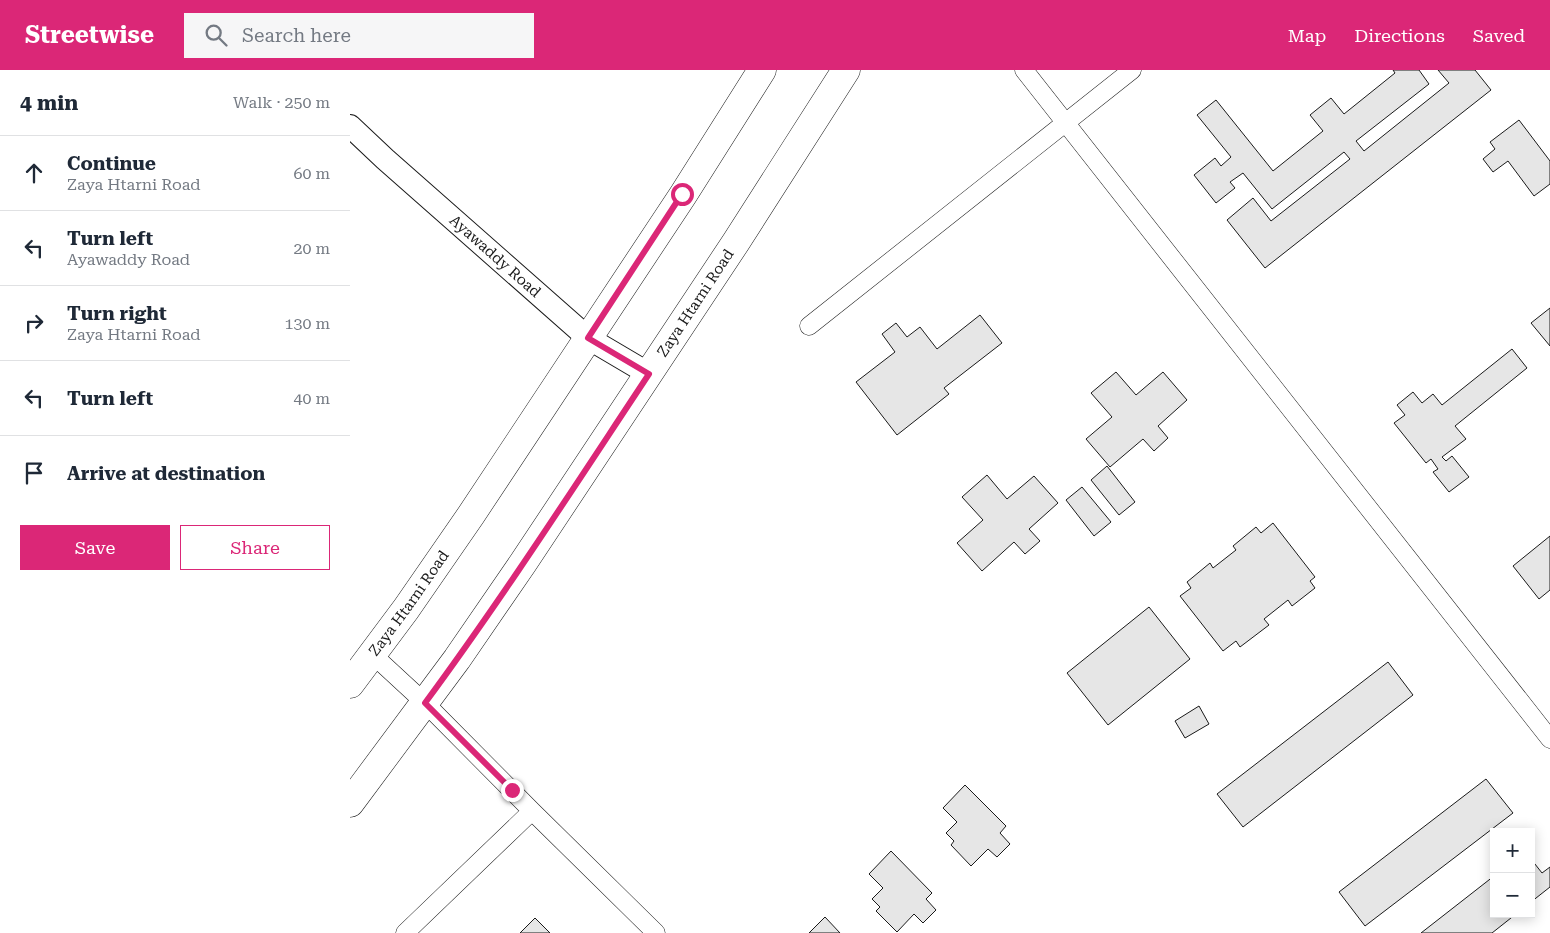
<!DOCTYPE html>
<html lang="en">
<head>
<meta charset="utf-8">
<style>
	:root { --surface:#fff; --page:#f6f6f7; --text:#1f2937; --muted:#747a83; --line:#e0e1e3; --accent:#db2777 }
	body { margin:0; font-family:"Roboto Serif",serif; background:var(--page); color:var(--text) }
	.controls { position:absolute; right:15px; bottom:15px; display:grid; overflow:hidden; border-radius:0px; box-shadow:0 2px 12px #0003 }
	.controls button { width:45px; height:45px; display:grid; place-items:center; padding:0; border:0; border-bottom:1px solid var(--line); background:var(--surface); color:var(--text); font:25px sans-serif }
	.stop { position:absolute; width:15px; height:15px; margin:-11px; border:4px solid #db2777; border-radius:50%; background:#fff }
	.stop.end { background:#db2777; border-color:#fff; box-shadow:0 1px 5px #0008 }
	.list { margin:0; padding:0; list-style:none }
	h2 { display:flex; justify-content:space-between; align-items:center; height:65px; margin:0; padding:0 20px; font-size:21px }
	h2 small { font-size:16px; font-weight:400; color:var(--muted) }
	.list li { display:grid; grid-template-columns:32px 1fr auto; gap:15px; align-items:center; box-sizing:border-box; height:75px; padding:0 20px; border-top:1px solid var(--line) }
	.list b { display:block; font-size:19px; white-space:nowrap }
	.list p { margin:0; font-size:16px; white-space:nowrap; color:var(--muted) }
	.list em { font-size:16px; font-style:normal; color:var(--muted) }
	.actions { display:flex; gap:10px; padding:15px 20px }
	.actions a { flex:1; padding:11px 0; border:1px solid var(--accent); border-radius:0px; text-align:center; font-size:18px; color:var(--accent) }
	.actions .main { background:var(--accent); color:#fff }
	.icon { flex:none; width:28px; height:28px; fill:none; stroke:currentColor; stroke-width:2; stroke-linecap:round; stroke-linejoin:round }
	.map { position:relative; flex:none; width:1200px; height:863px; overflow:hidden }
	header { display:flex; align-items:center; gap:30px; box-sizing:border-box; height:70px; padding:0 25px; background:var(--accent); color:#fff }
	header strong { font-size:24px }
	nav { display:flex; gap:28px; margin-inline-start:auto; font-size:18px }
	.search { width:350px; height:45px; background:var(--page); display:flex; align-items:center; gap:12px; box-sizing:border-box; padding:0 18px; border-radius:0px; color:var(--muted); font-size:19px }
	main { display:flex }
	aside { flex:1; background:var(--surface) }
	.map>svg:first-child { display:block }
</style>
</head>
<body>
<header>
<strong>Streetwise</strong>
<div class="search"><svg class="icon" aria-label="search" viewBox="0 0 24 24"><circle cx="10" cy="10" r="6"/><path d="M15 15l6 6"/></svg>Search here</div>
<nav><a>Map</a><a>Directions</a><a>Saved</a></nav>
</header>
<main>
<aside>
<h2>4 min<small>Walk · 250 m</small></h2>
<ul class="list">
<li><svg class="icon" aria-label="ahead" viewBox="0 0 24 24"><path d="M12 20V5M6 11l6-6 6 6"/></svg><div><b>Continue</b><p>Zaya Htarni Road</p></div><em>60 m</em></li>
<li><svg class="icon" aria-label="left" viewBox="0 0 24 24"><path d="M17 20v-9H6M10 6l-5 5 5 5"/></svg><div><b>Turn left</b><p>Ayawaddy Road</p></div><em>20 m</em></li>
<li><svg class="icon" aria-label="right" viewBox="0 0 24 24"><path d="M7 20v-9h11M14 6l5 5-5 5"/></svg><div><b>Turn right</b><p>Zaya Htarni Road</p></div><em>130 m</em></li>
<li><svg class="icon" aria-label="left" viewBox="0 0 24 24"><path d="M17 20v-9H6M10 6l-5 5 5 5"/></svg><div><b>Turn left</b></div><em>40 m</em></li>
<li><svg class="icon" aria-label="arrive" viewBox="0 0 24 24"><path d="M6 21V4h12l-3 4 3 4H6"/></svg><div><b>Arrive at destination</b></div></li>
</ul>
<div class="actions"><a class="main">Save</a><a>Share</a></div>
</aside>
<div class="map">
<svg width="1200" height="863" viewBox="0 0 1200 863">
	<rect width="100%" height="100%" fill="#fff"/>
	<path fill="#e6e6e6" stroke="#1a1a1a" d="M1043 0H1069L1079 14 1006 71 1014 81 1099 13 1088 0H1125L1141 20 915 198 877 150 903 128 921 151 1000 89 994 82 922 139 893 103 880 112 885 118 866 133 844 105 865 88 871 96 881 87 847 45 866 30 923 101 973 61 960 45 981 28 994 44 1045 3Z
		M1169 50 1200 91V114L1184 126 1158 91 1143 102 1133 89 1145 79 1140 72Z
		M1200 238V276L1181 253Z
		M630 245 652 273 594 318 599 324 547 365 506 312 545 282 532 264 546 253 557 267 570 257 587 279Z
		M1162 279 1177 298 1105 356 1116 369 1092 387 1096 391 1102 386 1119 407 1099 422 1083 402 1088 399 1081 389 1076 393 1044 353 1055 345 1047 335 1063 322 1072 333 1083 324 1092 335Z
		M766 302 786 325 813 302 837 330 808 356 818 368 804 381 793 369 760 397 736 369 762 347 741 323Z
		M757 396 785 432 769 445 741 410Z
		M637 405 657 429 684 406 708 433 679 459 690 471 675 484 664 472 632 501 607 473 633 450 612 427Z
		M732 417 761 452 744 466 716 430Z
		M923 453 965 507 960 511 965 518 942 536 938 530 914 549 919 555 890 577 886 571 873 581 830 526 841 518 837 512 860 493 863 498 886 480 883 476 906 457 911 463Z
		M1200 466V520L1189 529 1163 496Z
		M799 537 840 589 758 655 717 603Z
		M1038 592 1063 625 893 757 867 724Z
		M849 636 859 654 835 668 825 651Z
		M1136 709 1163 743 1015 856 989 822Z
		M615 715 656 756 650 763 660 774 647 787 638 779 621 796 601 775 604 771 596 763 607 752 593 738Z
		M541 781 582 823 576 829 586 840 573 853 564 844 547 862 526 841 530 837 522 829 533 818 519 804Z
		M1181 789 1192 803 1200 797V817L1181 832Z
		M1144 806V844H1166L1142 863H1071Z
		M475 847 490 863H459Z
		M185 848 200 863H170Z"/>
	<g fill="none" stroke-linecap="round" stroke-linejoin="round">
		<defs>
			<path id="minor" d="M674 0 1200 669
				M459 256 782 0
				M22 584 75 633 182 741 306 863
				M55 863 182 741"/>
			<g id="tertiary">
				<path id="s1" d="M0 56 35 89 238 268 299 304"/>
			</g>
			<g id="primary">
				<path id="s2" d="M0 614 56 539 121 445 333 125 412 0"/>
				<path id="s3" d="M0 733 107 589 173 493 386 172 496 0"/>
			</g>
		</defs>
		<use href="#minor" stroke="#1a1a1a" stroke-width="19"/>
		<use href="#tertiary" stroke="#1a1a1a" stroke-width="24"/>
		<use href="#primary" stroke="#1a1a1a" stroke-width="29"/>
		<use href="#minor" stroke="#fff" stroke-width="18"/>
		<use href="#tertiary" stroke="#fff" stroke-width="22"/>
		<use href="#primary" stroke="#fff" stroke-width="28"/>
	</g>
	<g fill="none" stroke-linecap="round" stroke-linejoin="round">
		<path stroke="#db2777" stroke-width="6" d="M162 720 75 633C154 526 226 414 299 304L238 268 332 124"/>
	</g>
	<g text-anchor="middle" stroke-width="4" stroke-linejoin="round" paint-order="stroke">
		<g font-size="15" fill="#1a1a1a" stroke="#fff">
			<text dy="5" stroke="none"><textPath href="#s1" startOffset="195">Ayawaddy Road</textPath></text>
			<text dy="5" stroke="none"><textPath href="#s3" startOffset="608">Zaya Htarni Road</textPath></text>
			<text dy="5" stroke="none"><textPath href="#s2" startOffset="100">Zaya Htarni Road</textPath></text>
		</g>
	</g>
</svg>
<div class="controls">
<button>+</button>
<button>−</button>
</div>
<div class="stop" style="left:332px;top:124px"></div>
<div class="stop end" style="left:162px;top:720px"></div>
</div>
</main>
</body>
</html>
